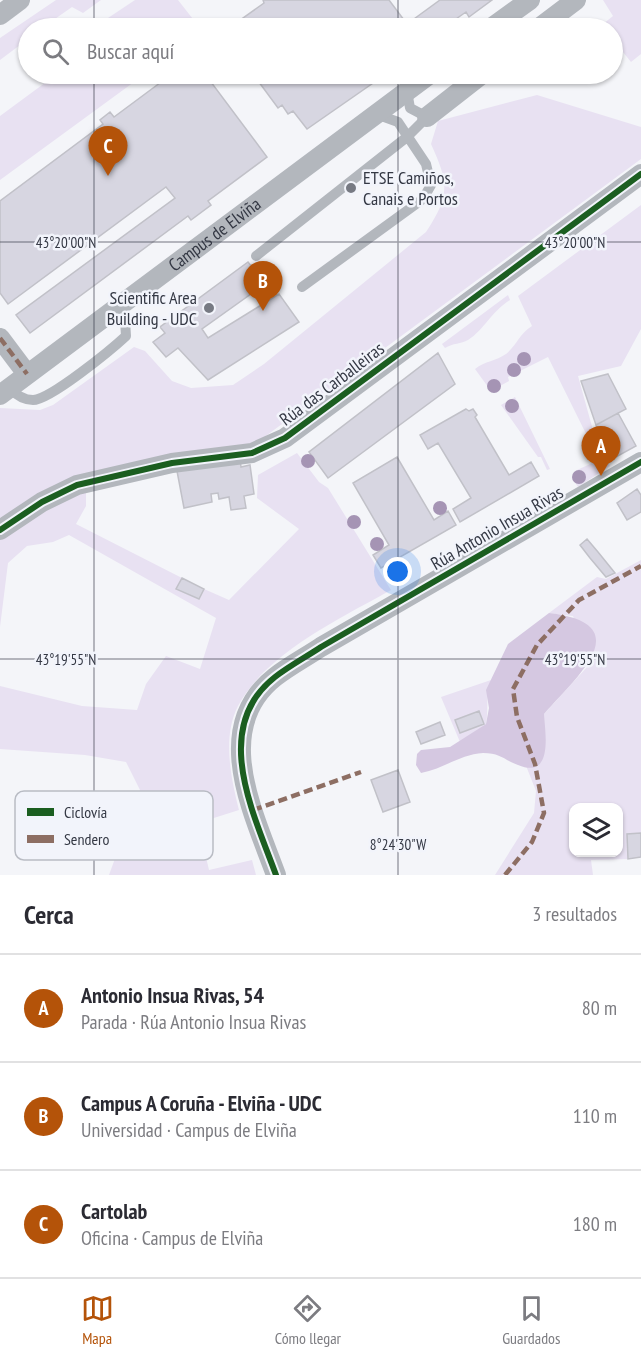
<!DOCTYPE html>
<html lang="es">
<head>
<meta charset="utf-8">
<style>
	:root { --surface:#fff; --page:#f7f7f7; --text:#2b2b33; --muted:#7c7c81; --line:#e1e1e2; --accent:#b45309 }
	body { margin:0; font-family:"PT Sans Narrow",sans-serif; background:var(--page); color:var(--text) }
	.controls { position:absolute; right:18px; bottom:18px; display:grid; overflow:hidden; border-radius:12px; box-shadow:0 2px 4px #0004 }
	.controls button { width:54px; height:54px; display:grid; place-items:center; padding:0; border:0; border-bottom:2px solid var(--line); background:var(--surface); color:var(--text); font:30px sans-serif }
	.you { position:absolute; left:398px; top:572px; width:21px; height:21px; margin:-15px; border:4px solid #fff; border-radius:50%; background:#1a73e8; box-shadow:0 0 0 9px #1a73e833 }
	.badge { display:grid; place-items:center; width:39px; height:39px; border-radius:50%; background:var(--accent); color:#fff; font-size:20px; font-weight:700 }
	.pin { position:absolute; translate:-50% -50px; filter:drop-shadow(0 2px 3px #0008) }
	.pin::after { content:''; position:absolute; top:32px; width:21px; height:18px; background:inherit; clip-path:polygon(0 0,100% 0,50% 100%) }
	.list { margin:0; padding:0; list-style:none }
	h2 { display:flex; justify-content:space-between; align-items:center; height:78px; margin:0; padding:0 24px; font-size:26px }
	h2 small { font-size:20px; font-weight:400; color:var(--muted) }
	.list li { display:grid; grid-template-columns:39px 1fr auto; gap:18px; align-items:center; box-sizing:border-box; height:108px; padding:0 24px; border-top:2px solid var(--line) }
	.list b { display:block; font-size:22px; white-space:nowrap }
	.list p { margin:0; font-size:20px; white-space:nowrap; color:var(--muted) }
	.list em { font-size:20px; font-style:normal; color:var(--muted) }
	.icon { flex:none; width:33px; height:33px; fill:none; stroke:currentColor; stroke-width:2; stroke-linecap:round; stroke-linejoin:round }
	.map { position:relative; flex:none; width:641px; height:875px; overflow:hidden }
	.search { position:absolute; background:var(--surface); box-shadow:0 2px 4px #0004; left:18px; right:18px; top:18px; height:66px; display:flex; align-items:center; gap:15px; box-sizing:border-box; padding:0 21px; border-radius:33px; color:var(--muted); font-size:22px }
	.sheet { height:402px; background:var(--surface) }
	nav { display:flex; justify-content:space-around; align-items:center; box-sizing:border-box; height:84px; border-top:2px solid var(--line); background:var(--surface); font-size:16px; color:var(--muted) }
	nav a { display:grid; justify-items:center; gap:3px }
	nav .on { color:var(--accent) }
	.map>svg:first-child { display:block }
</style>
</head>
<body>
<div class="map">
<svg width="641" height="875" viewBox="0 0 641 875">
	<rect width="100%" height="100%" fill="#f4f5f9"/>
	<path fill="#e8e1f2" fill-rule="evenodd" d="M56 0H101L83 13 72 7 42 28H28V39L0 60V38Z
		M135 0H178L200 28H97L96 26Z
		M603 0H641V54L631 62 619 47 613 51 612 28H598L613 16Z
		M57 74H145L0 180V116Z
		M537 95 641 127V159L259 441 86 491V506L76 524 182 578 176 589 198 599 204 589 229 600 299 529 257 498 258 475 297 453 319 482 328 488 391 590C341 618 265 654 238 706 222 737 231 778 239 810L198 823 209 870 252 860 256 875H109L140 790 126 762 85 755 0 749V686L82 706 137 710 146 684 166 656 200 669 216 618 69 535 53 542 27 546 8 563 0 627V408L40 410 53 405 134 347 145 351 172 381 191 388 233 385 264 364 426 232C450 196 449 183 431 144L438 121Z
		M641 205V329L621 366 578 376 601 459 604 457 610 466 578 487 572 478 577 470 599 460 548 357 508 377 509 381 491 391 475 369C485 361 496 361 506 354 516 346 520 333 532 326L518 296Z
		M508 295 510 300C491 312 484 330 468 340 461 344 453 343 445 348L442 344Z
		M515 397 550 469 547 470 541 457H538L501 405Z
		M641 560V833L627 834 628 859 591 860 593 875H495L534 813 536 791 519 748 544 714 588 666 573 616 549 613 597 577 606 579ZM574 808H618V852H574Z
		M491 680C485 694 489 708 486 724L460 742 441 697Z"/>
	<path fill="#d5c8e1" d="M549 613C641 624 575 678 544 714 545 732 554 780 518 765 504 760 501 753 483 753 461 754 443 769 421 773L416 765 417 754 421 750 450 747 486 724 489 708 486 690 508 644Z"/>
	<path fill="#d7d6e1" stroke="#c1c1c8" stroke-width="1.5" d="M263 0H389L407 24 440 0H492L469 17 466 12 443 28H229L264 3Z
		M172 74H205L267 157 208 201 211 205 191 220 188 216 30 333 16 315 175 198 166 187 8 304 0 293V201L103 124 100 120 110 112 114 117Z
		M253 74H386L307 129 293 111 288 114 282 105 278 108Z
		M248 262 265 284 202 329 208 338 279 294 299 322 208 380 178 348 166 357 153 342 165 333 160 327Z
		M438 353 455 384 328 478 309 452Z
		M608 374 626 409 596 425 581 381Z
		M466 409 469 411 473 409 477 415 475 417 509 475 531 462 539 476 460 522 453 509 471 498 438 443 428 449 420 435Z
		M618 413 636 446 607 462 596 425Z
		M397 457 434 520 448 511 456 525 381 568 373 555 389 545 353 483Z
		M240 459 241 467 250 465 254 494 244 496 246 508 231 510 229 497 219 499 218 493 211 494 212 502 184 508 177 471Z
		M637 489 641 495V512L627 520 617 503Z
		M587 539 598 552 615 573 606 577 590 558 580 545Z
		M182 578 204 589 199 599 176 589Z
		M479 711 484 724 460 733 455 720Z
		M440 722 445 735 421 744 416 732Z
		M398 770 410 802 383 812 371 780Z
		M641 833V857L628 859 627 834Z"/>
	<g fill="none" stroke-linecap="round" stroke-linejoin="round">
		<path stroke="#b3b7bd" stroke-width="10" d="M256 256 407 137 427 117 410 108 407 91
			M302 287 423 199 431 185 426 164 398 122 376 114
			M9 388C15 394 24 400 33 400 50 400 112 349 126 336L125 320 115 307"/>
		<g stroke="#b3b7bd" stroke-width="20">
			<path d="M0 15 20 0"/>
			<path d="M491 28 530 0"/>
			<path d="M539 28 576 0"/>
			<path d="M427 117 482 74"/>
			<path d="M0 338 27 374"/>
			<path id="s1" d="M0 395 430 74"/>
			<path d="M0 530 42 502 77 485 172 463 252 453 285 438 641 174"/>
			<path d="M276 875C254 814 210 728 275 677 289 666 306 657 321 647L641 462"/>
		</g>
		<path stroke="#8d6e63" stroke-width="4.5" stroke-dasharray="9 4.5" stroke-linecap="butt" d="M0 338 27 374
			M253 810 361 772
			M505 875 532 842 544 813 535 764 517 717 513 689 537 645 579 600 641 566"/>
		<defs>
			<path id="cycleway" d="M0 530 42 502 77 485 172 463 252 453 285 438 641 174
				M276 875C254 814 210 728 275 677 289 666 306 657 321 647L641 462"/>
		</defs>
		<use href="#cycleway" stroke="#f2f4fb" stroke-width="10"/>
		<use href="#cycleway" stroke="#1b5e20" stroke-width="6"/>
	</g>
	<g fill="#a594b4">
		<circle cx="524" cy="359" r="7"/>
		<circle cx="514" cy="370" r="7"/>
		<circle cx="494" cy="386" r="7"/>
		<circle cx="512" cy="406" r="7"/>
		<circle cx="308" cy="461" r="7"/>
		<circle cx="579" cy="477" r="7"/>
		<circle cx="440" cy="508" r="7"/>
		<circle cx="354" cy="522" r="7"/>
		<circle cx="377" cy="544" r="7"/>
	</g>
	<path fill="none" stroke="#343844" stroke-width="1.5" stroke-opacity="0.45" d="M94 0V28M398 0V28M94 74V875M398 74V875M0 242H641M0 659H641"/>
	<g fill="#777a83" stroke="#f2f4fb" stroke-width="2">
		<circle cx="351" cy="188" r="6"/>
		<circle cx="209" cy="308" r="6"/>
	</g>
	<g text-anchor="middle" stroke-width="5" stroke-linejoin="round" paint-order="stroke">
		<g font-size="18" fill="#343844" stroke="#f2f4fb" text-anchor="start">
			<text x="363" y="184">ETSE Camiños,<tspan x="363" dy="21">Canais e Portos</tspan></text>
			<text x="197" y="304" text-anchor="end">Scientific Area<tspan x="197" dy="21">Building - UDC</tspan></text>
		</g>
		<g font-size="18" fill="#343844" stroke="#f2f4fb">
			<text dy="6" stroke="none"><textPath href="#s1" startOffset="268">Campus de Elviña</textPath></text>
			<text transform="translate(332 384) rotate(-37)" y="6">Rúa das Carballeiras</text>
			<text transform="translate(497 528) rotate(-30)" y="6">Rúa Antonio Insua Rivas</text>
		</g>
	</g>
	<rect x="15" y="791" width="198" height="69" rx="9" fill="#f2f4fb" stroke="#b9bcc4" stroke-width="1.5"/>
	<rect x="27" y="808" width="27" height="8" fill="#1b5e20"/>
	<rect x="27" y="835" width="27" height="8" fill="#8d6e63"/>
	<g font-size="16" fill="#343844">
		<text x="64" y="818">Ciclovía</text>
		<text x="64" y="845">Sendero</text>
	</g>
	<g font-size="15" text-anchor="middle" fill="#343844" stroke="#f2f4fb" stroke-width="5" stroke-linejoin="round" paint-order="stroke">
		<text x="66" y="248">43°20'00"N</text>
		<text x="575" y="248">43°20'00"N</text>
		<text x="66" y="665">43°19'55"N</text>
		<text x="575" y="665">43°19'55"N</text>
		<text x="398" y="850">8°24'30"W</text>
	</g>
</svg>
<div class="controls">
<button><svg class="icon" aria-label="layers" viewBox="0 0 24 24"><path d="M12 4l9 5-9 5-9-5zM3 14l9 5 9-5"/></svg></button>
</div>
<div class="you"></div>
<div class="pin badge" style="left:601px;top:476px">A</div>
<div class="pin badge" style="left:263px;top:311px">B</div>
<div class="pin badge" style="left:108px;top:176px">C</div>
<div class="search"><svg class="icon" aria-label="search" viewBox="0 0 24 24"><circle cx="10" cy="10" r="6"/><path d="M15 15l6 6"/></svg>Buscar aquí</div>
</div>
<section class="sheet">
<h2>Cerca<small>3 resultados</small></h2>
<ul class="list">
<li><span class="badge">A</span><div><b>Antonio Insua Rivas, 54</b><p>Parada · Rúa Antonio Insua Rivas</p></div><em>80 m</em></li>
<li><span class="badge">B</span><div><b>Campus A Coruña - Elviña - UDC</b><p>Universidad · Campus de Elviña</p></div><em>110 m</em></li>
<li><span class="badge">C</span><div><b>Cartolab</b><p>Oficina · Campus de Elviña</p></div><em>180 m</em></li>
</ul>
</section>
<nav>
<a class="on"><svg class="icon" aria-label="map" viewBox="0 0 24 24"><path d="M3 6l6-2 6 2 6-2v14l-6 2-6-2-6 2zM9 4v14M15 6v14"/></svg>Mapa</a>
<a><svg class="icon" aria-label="directions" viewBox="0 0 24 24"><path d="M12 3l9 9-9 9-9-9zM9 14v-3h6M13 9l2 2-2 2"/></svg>Cómo llegar</a>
<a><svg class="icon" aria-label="saved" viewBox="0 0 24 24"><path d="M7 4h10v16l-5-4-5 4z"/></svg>Guardados</a>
</nav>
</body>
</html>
